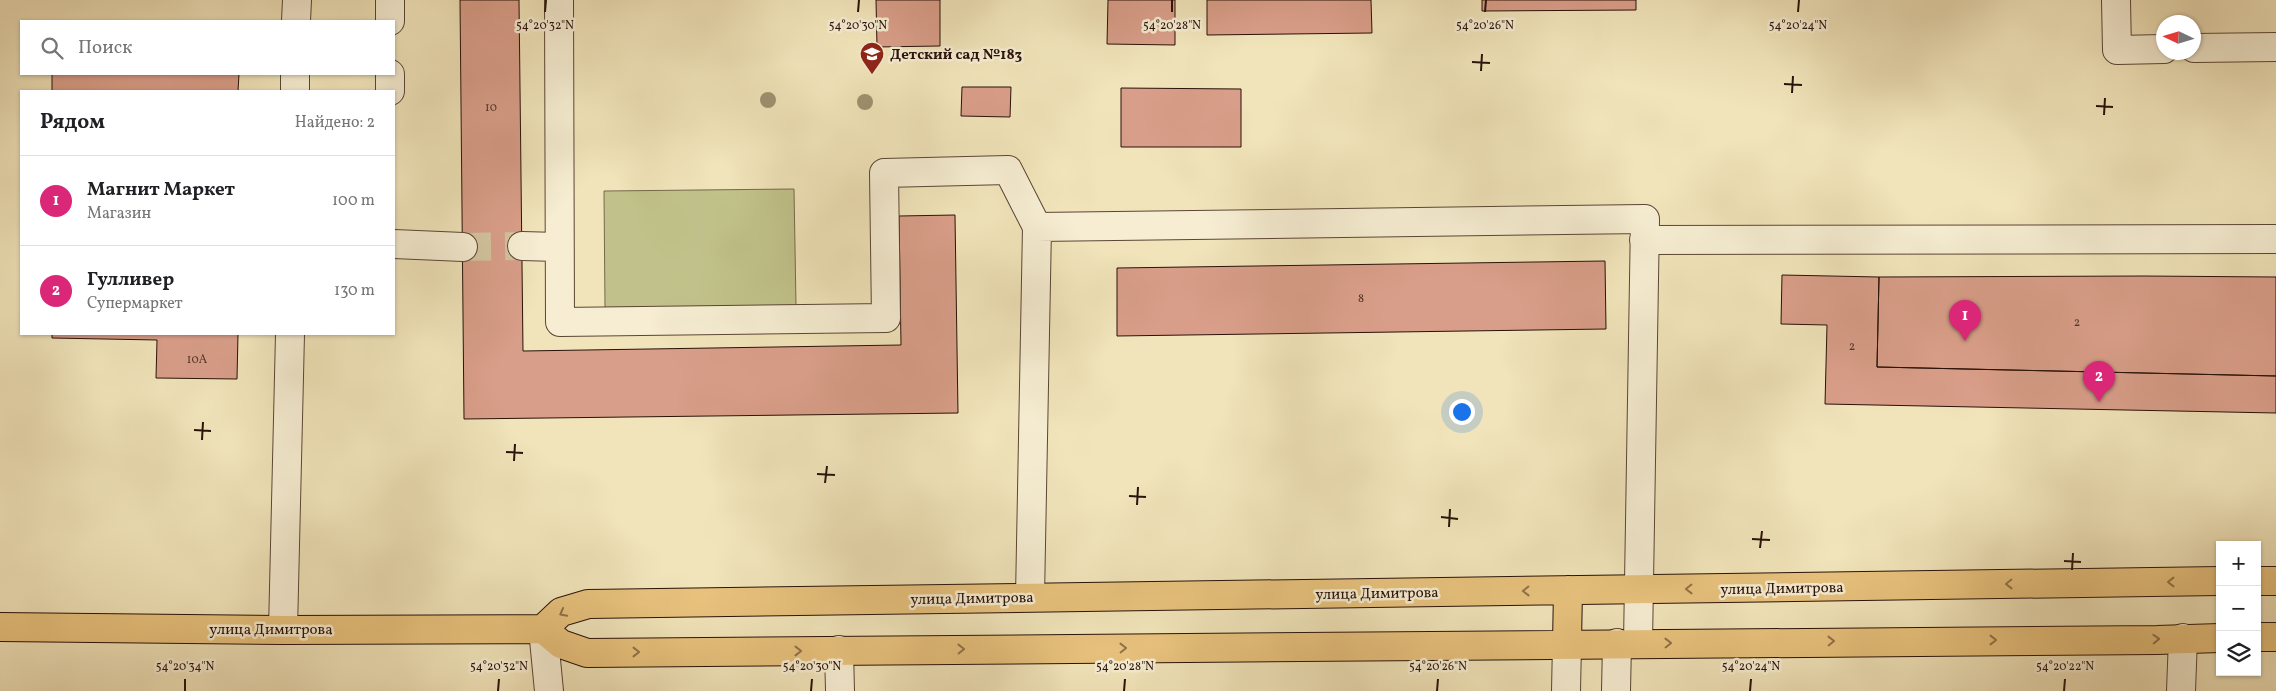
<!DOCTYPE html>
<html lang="ru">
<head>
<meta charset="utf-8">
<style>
	:root { --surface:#fff; --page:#f2f2f2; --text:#202124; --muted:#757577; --line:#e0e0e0; --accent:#db2777 }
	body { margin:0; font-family:Vollkorn,serif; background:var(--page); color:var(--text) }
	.controls { position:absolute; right:15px; bottom:15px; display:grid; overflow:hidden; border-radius:0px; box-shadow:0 1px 4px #0004 }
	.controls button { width:45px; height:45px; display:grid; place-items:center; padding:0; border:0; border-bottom:1px solid var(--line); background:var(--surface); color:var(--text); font:25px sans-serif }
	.compass { position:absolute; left:2156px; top:15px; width:45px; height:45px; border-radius:50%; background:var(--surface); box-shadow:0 1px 4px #0004; rotate:274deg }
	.you { position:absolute; left:1461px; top:411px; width:18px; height:18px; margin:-12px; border:4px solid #fff; border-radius:50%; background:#1a73e8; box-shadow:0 0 0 8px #1a73e833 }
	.badge { display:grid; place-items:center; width:32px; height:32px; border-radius:50%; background:var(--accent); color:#fff; font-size:16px; font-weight:700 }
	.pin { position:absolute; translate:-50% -41px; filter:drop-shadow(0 1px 2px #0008) }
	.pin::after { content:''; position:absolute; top:26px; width:18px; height:15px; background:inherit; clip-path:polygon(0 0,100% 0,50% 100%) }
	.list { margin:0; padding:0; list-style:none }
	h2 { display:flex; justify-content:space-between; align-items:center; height:65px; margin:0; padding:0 20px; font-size:21px }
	h2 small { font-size:16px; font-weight:400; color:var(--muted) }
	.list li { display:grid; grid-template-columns:32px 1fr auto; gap:15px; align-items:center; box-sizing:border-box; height:90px; padding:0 20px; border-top:1px solid var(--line) }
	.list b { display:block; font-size:19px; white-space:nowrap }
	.list p { margin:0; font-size:16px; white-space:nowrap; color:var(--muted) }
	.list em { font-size:16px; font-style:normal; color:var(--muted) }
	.icon { flex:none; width:28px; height:28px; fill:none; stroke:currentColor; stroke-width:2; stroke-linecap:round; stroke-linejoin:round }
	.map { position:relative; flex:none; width:2276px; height:691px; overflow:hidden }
	.search { position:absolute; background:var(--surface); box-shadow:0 1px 4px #0004; left:20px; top:20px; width:375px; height:55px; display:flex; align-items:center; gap:12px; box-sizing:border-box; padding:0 18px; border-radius:0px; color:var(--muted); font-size:19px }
	.panel { position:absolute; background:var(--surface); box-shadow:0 1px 4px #0004; left:20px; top:90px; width:375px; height:245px; border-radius:0px }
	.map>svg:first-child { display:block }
</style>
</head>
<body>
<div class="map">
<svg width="2276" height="691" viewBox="0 0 2276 691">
	<rect width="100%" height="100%" fill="#f1e4ba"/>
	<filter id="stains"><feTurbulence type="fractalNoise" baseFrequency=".004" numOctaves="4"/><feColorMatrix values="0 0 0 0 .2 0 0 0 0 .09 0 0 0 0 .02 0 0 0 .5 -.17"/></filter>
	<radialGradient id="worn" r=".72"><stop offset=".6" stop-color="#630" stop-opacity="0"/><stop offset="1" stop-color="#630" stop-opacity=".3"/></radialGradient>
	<path fill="#c1c28b" stroke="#746a4a" d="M794 189 796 306 605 308 604 191Z"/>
	<path fill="#d99e89" stroke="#281109" d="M460 0H519L523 351 901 345 899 216 955 215 958 413 464 419Z
		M876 0H940V46L877 47Z
		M1108 0H1175V45L1107 44Z
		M1207 0H1371L1372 33 1207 35Z
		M1482 0H1636V10L1482 11Z
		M52 74H239L238 91H52Z
		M962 87H1011L1010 117 961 116Z
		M1121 88 1241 89V147H1121Z
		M1605 261 1606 329 1117 336V268Z
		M1782 275 1879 277 1877 367 2276 376V413L1825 404 1827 325 1781 324Z
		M2144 276 2276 277V376L1877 367 1879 277Z
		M52 334H238L237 379 156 378 157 340 52 338Z"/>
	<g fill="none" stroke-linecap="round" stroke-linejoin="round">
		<path stroke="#d3c49f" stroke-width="28" stroke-dasharray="28 14" stroke-linecap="butt" d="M463 247 522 246"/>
		<defs>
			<path id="minor" d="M559 0 560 322 886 318 884 173 1008 170 1037 227 1645 219 1638 643
				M2116 0 2117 50 2164 49
				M296 21 297 0
				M390 21V0
				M2194 48 2276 47
				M295 91V74
				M390 91V74
				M1644 240 2276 239
				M394 244 463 247
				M522 246 558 247
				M1030 597 1037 227
				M543 629 549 691
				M283 630 290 334
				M839 650 840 691
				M1566 691 1567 643
				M1616 691 1617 643
				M2181 691 2183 638"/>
			<path id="major" d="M2257 581H2276
				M0 627 283 630 543 629 561 644 587 653 2157 640 2220 638
				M543 629 561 612 588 604 2220 581
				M2257 637H2276
				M1567 643 1568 590"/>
		</defs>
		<use href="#minor" stroke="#5a4635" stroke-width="30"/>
		<use href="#major" stroke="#281109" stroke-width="30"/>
		<use href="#minor" stroke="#f6edd2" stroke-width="28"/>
		<use href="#major" stroke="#e8c27d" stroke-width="28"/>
	</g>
	<g fill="#a09271">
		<circle cx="768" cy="100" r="8"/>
		<circle cx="865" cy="102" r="8"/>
	</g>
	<defs><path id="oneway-chevron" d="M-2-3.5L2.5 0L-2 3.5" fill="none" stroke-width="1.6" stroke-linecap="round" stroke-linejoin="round" transform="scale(1.25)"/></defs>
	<g stroke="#927249">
		<use href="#oneway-chevron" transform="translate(2171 582) rotate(180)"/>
		<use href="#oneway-chevron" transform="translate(2009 584) rotate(179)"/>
		<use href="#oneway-chevron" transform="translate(1689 589) rotate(179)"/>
		<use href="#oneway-chevron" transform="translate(1526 591) rotate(179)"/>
		<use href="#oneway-chevron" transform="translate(563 613) rotate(152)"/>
		<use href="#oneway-chevron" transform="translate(2156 639) rotate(-2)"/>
		<use href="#oneway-chevron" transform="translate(1993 640)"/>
		<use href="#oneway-chevron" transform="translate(1831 641) rotate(-1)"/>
		<use href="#oneway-chevron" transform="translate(1668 643) rotate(-1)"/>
		<use href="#oneway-chevron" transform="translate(1123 648) rotate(-1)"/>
		<use href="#oneway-chevron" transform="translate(961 649) rotate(-1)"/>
		<use href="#oneway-chevron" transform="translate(798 651)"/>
		<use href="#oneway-chevron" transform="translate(636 652)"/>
	</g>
	<path fill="none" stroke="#281109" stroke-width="2" d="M545 12 546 0M858 12 859 0M1172 12V0M1485 12 1486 0M1798 12 1799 0M1472 62 1490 63M1481 71 1482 54M1784 84 1802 85M1792 93 1793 76M2096 106 2113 107M2104 115 2105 98M194 430 211 431M202 440 203 422M506 452 523 453M514 461 515 444M817 474 835 475M825 483 827 466M1129 496 1146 497M1137 505 1138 487M1441 517 1458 519M1449 527 1450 509M1752 539 1770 540M1760 548 1762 531M2064 561 2081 562M2072 570 2073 553M185 691V679M498 691 499 679M811 691 812 679M1124 691 1125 679M1437 691 1438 679M1750 691 1751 679M2064 691 2065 679"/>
	<defs>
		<symbol id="school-pin" viewBox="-11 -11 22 30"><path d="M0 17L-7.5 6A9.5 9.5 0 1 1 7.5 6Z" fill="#8f2418" stroke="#f6edd2"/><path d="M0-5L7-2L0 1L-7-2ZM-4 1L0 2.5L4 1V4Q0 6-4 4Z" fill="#fff"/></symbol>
	</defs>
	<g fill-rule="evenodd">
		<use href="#school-pin" x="858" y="40" width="28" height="38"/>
	</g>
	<g text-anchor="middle" stroke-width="5" stroke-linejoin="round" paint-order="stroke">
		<g font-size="12" fill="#543429">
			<text x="491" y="111">10</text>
			<text x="1361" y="302">8</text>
			<text x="2077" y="326">2</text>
			<text x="1852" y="350">2</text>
			<text x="197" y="363">10А</text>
		</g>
		<g font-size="15" font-weight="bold" fill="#281109" stroke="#f6edd2" text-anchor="start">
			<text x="890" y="59">Детский сад №183</text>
		</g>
		<g font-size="15" fill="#281109" stroke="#f6edd2">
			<text transform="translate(1782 588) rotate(-1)" y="5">улица Димитрова</text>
			<text transform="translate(1377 593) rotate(-1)" y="5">улица Димитрова</text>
			<text transform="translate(972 598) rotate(-1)" y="5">улица Димитрова</text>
			<text x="271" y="634">улица Димитрова</text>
		</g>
	</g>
	<g font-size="12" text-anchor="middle" fill="#281109" stroke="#f6edd2" stroke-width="5" stroke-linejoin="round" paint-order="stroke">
		<text x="545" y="29">54°20'32"N</text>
		<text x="858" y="29">54°20'30"N</text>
		<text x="1172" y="29">54°20'28"N</text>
		<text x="1485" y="29">54°20'26"N</text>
		<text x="1798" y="29">54°20'24"N</text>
		<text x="185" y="670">54°20'34"N</text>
		<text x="499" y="670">54°20'32"N</text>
		<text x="812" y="670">54°20'30"N</text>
		<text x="1125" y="670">54°20'28"N</text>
		<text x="1438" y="670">54°20'26"N</text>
		<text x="1751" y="670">54°20'24"N</text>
		<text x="2065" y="670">54°20'22"N</text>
	</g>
	<rect width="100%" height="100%" filter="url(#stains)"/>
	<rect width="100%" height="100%" fill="url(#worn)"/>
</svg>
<div class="controls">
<button>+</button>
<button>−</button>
<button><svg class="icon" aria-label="layers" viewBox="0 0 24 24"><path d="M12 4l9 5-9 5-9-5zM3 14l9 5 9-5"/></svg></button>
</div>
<svg class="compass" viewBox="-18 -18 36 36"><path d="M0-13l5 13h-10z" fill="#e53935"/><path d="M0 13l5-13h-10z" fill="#757577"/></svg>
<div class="you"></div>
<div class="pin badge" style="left:1965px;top:341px">1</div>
<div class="pin badge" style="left:2099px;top:402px">2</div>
<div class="search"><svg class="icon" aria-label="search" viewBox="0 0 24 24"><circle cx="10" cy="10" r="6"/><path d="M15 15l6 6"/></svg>Поиск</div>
<section class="panel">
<h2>Рядом<small>Найдено: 2</small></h2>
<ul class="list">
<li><span class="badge">1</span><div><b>Магнит Маркет</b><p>Магазин</p></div><em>100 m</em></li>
<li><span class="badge">2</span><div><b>Гулливер</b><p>Супермаркет</p></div><em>130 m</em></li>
</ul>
</section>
</div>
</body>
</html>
